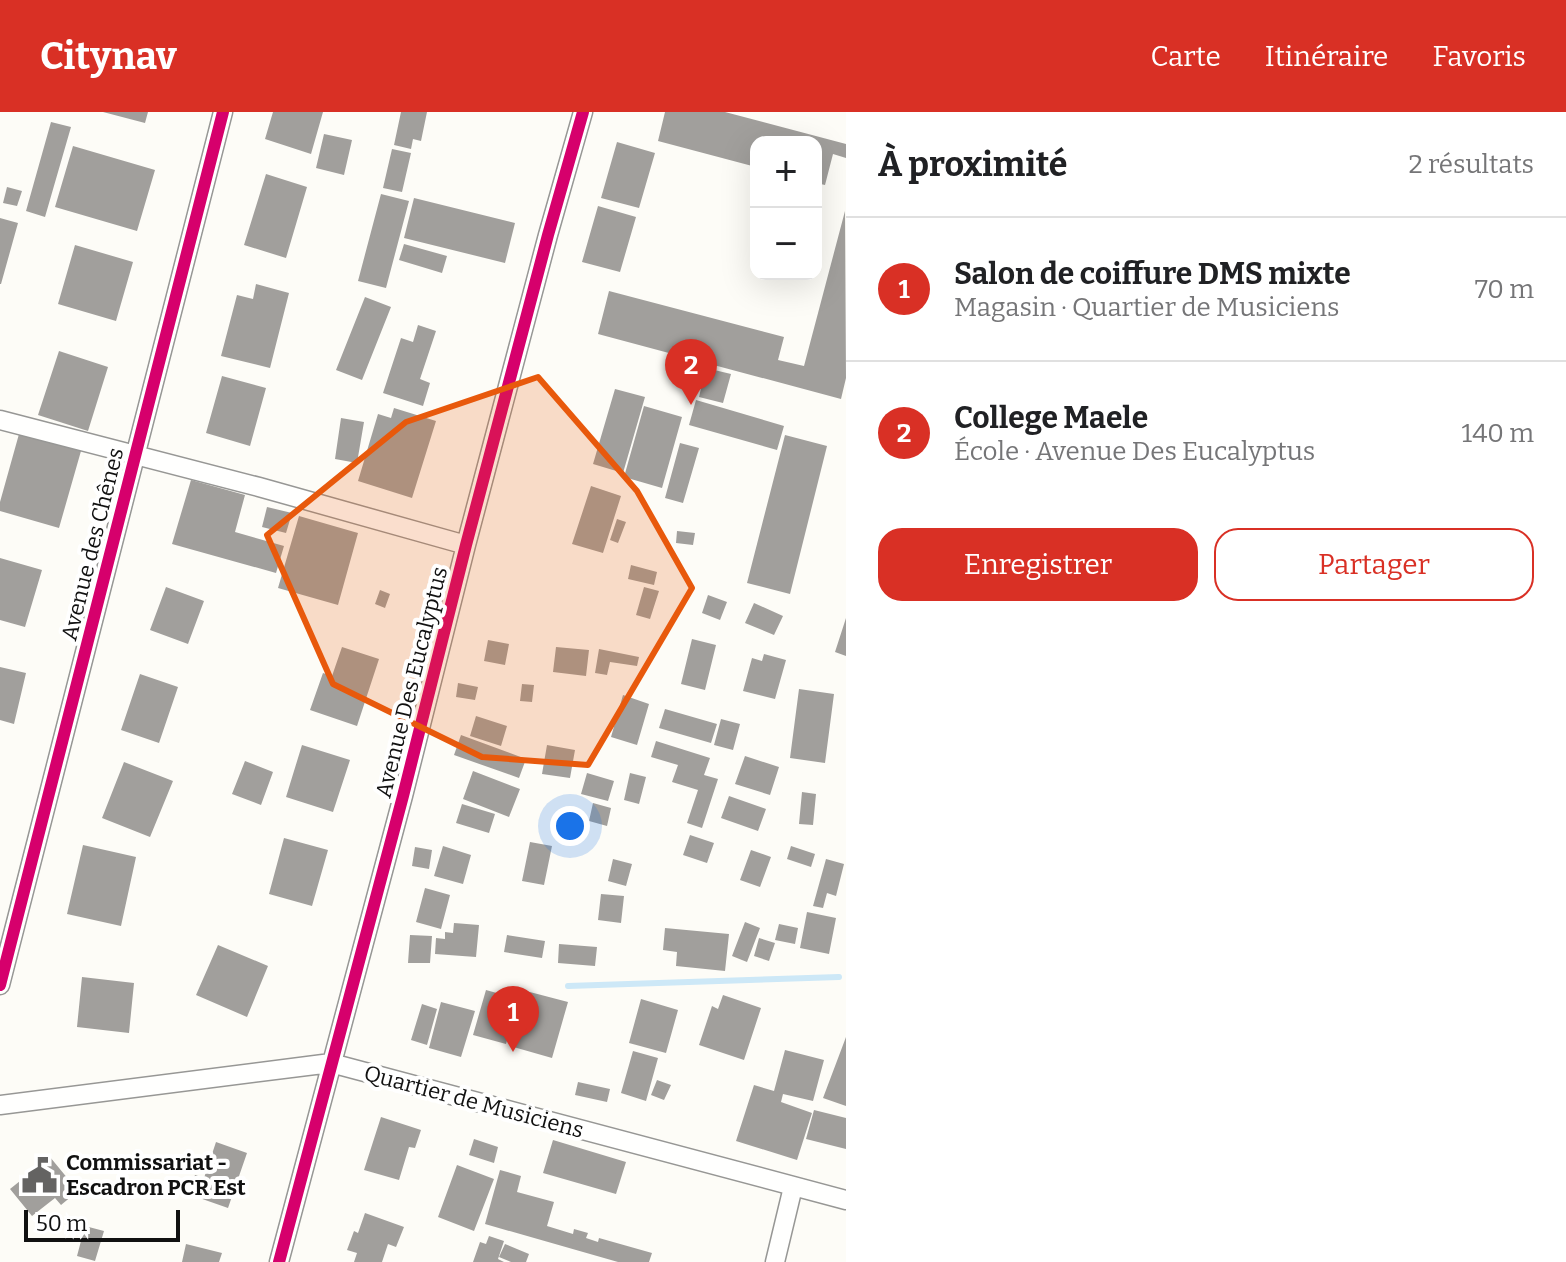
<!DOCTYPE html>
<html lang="fr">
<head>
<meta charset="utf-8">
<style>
	:root { --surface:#fff; --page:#f6f6f6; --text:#202124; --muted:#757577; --line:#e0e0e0; --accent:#d93025 }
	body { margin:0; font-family:Bitter,serif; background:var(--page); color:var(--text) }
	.controls { position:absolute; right:24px; top:24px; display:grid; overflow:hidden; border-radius:16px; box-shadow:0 8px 32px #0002 }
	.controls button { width:72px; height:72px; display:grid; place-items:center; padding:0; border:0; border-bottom:2px solid var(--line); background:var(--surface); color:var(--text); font:40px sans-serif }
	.scale { position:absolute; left:24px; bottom:20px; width:156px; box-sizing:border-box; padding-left:8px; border:4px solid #111; border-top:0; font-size:22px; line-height:28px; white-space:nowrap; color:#111; -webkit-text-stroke:6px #fff; paint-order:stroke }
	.you { position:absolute; left:570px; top:714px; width:28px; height:28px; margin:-20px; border:6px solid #fff; border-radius:50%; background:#1a73e8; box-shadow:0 0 0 12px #1a73e833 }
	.badge { display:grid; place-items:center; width:52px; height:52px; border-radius:50%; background:var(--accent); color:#fff; font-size:26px; font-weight:700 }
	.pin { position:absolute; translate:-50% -66px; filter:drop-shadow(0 2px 4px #0008) }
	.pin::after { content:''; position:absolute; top:42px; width:28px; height:24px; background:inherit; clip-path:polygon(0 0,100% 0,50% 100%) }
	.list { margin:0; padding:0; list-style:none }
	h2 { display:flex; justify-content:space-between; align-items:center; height:104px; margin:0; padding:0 32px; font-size:34px }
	h2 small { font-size:26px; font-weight:400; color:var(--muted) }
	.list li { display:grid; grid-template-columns:52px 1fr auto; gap:24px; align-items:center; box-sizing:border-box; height:144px; padding:0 32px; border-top:2px solid var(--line) }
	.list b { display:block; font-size:30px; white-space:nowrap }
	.list p { margin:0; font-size:26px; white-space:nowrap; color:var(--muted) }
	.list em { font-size:26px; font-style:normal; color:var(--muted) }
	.actions { display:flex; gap:16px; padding:24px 32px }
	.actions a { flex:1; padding:18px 0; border:2px solid var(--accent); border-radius:24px; text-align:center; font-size:28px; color:var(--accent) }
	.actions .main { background:var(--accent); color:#fff }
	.map { position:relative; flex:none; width:846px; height:1150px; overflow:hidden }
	header { display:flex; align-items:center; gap:48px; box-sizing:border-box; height:112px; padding:0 40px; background:var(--accent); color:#fff }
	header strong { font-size:38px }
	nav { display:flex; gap:44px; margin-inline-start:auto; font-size:28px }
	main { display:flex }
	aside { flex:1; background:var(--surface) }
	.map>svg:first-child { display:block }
</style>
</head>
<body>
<header>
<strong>Citynav</strong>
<nav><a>Carte</a><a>Itinéraire</a><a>Favoris</a></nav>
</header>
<main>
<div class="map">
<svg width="846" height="1150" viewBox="0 0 846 1150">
	<rect width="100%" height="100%" fill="#fdfcf7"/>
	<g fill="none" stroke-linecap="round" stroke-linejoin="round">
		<path stroke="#cde8f7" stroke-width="6" d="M568 874 839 865"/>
	</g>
	<path fill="#a19f9c" d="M103 0H148L145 11Z
		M273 0H323L311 42 265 27Z
		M401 0H427L421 29 413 27 411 37 394 33Z
		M665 0H725L846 32V46L833 42 825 73 816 71V30H756V55L658 29Z
		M51 10 71 15 45 105 26 99Z
		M324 22 352 28 344 63 316 56Z
		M617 30 655 41 639 96 601 86Z
		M73 34 155 58 137 119 55 95Z
		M392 37 411 41 402 80 383 76Z
		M266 62 307 75 286 146 244 133Z
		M7 75 22 79 17 94 3 91Z
		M381 82 409 89 386 176 358 169Z
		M414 86 515 111 505 151 404 126Z
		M598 94 636 105 620 160 582 150Z
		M845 99 846 266 841 287 598 222 609 179 784 225 778 248 804 254Z
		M0 106 18 111 1 172H0Z
		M404 132 447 144 442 161 399 148Z
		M75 133 133 150 116 209 58 192Z
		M256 172 289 181 270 256 221 244 237 183 253 187Z
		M365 185 391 195 362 268 336 258Z
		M418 213 436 219 420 267 430 271 423 294 383 281 401 226 413 230Z
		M59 239 108 255 88 319 38 303Z
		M706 256 731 262 723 291 699 285Z
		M222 264 266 276 250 334 206 321Z
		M615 277 645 285 623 361 593 352Z
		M696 288 784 314 777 338 689 313Z
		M644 294 682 305 662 376 624 365Z
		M394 296 436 309 412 386 358 369 378 302 391 306Z
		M341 306 364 310 357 351 335 347Z
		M19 322 81 339 59 416 0 399V390Z
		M785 323 827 334 790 482 747 471Z
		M680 331 699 336 683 391 665 386Z
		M191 368 245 383 235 420 284 434 276 461 172 432Z
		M591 374 621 384 603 441 572 432Z
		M267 395 292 401 286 421 262 415Z
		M299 404 358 421 338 493 278 476Z
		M617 407 626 410 618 431 610 428Z
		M677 419 695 421 693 433 676 431Z
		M0 446 42 458 25 515 0 508Z
		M631 453 657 460 654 473 628 467Z
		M166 475 204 489 188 532 150 518Z
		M644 475 659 479 650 507 636 503Z
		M380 478 390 482 385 496 375 492Z
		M708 483 727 490 720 508 702 501Z
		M754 491 783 504 774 523 745 511Z
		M846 506V544L835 540Z
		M692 527 716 533 705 578 681 572Z
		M488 528 509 532 505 553 484 549Z
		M342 535 379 547 357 614 310 598 323 561 332 564Z
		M556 535 589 538 586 564 553 560Z
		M599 537 639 545 637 554 610 550 607 563 595 561Z
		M764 542 786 548 775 587 743 579 752 546 762 549Z
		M0 555 26 561 14 612 0 608Z
		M140 562 178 575 159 631 121 618Z
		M458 571 478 575 475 588 456 585Z
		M522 572 534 573 532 590 520 589Z
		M799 577 834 582 825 651 790 646Z
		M623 583 649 592 637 633 611 625Z
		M665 597 717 612 711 631 659 616Z
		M476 604 507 614 501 634 470 624Z
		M721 607 740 612 733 638 714 633Z
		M461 623 526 647 519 666 454 643Z
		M656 629 710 646 704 663 718 667 702 716 687 711 698 678 672 670 678 653 651 645Z
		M302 633 350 648 333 700 286 685Z
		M547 633 575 638 570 666 542 662Z
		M745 644 779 655 770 683 735 672Z
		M245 649 273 660 261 693 232 682Z
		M124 650 173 669 150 725 102 706Z
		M473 659 520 677 509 705 463 687Z
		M587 661 614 669 608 689 581 682Z
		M630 661 646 665 639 692 624 688Z
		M802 680 816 682 813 713 799 712Z
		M729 684 766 697 758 719 721 706Z
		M593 691 611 696 607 714 589 709Z
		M462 692 495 702 489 721 456 711Z
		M690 723 714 731 707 751 683 743Z
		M284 726 328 738 312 794 269 782Z
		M530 730 552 734 544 773 522 769Z
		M83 733 136 745 121 814 67 802Z
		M443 734 471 743 463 772 434 764Z
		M791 734 815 742 811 755 787 747Z
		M415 735 432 738 429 757 412 754Z
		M751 738 771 745 760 775 740 768Z
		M613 747 632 752 626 774 608 769Z
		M826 747 844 752 836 784 827 781 823 796 813 794Z
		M425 776 450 783 441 817 416 810Z
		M601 782 624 784 621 811 598 808Z
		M807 800 836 806 829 842 800 836Z
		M745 810 760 816 747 850 732 844Z
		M454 811 479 813 476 845 435 842 436 826 445 827V820L453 821Z
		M779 812 798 816 795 832 775 828Z
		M665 816 729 822 725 859 676 854 677 840 663 838Z
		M410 823 432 824 430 851H408Z
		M507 823 545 829 542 846 504 840Z
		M759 826 775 831 769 849 754 844Z
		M559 832 597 835 595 854 558 851Z
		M218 833 268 854 247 905 196 883Z
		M82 865 134 871 129 921 77 915Z
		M486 878 518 887 506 932 473 923Z
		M526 879 568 890 552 946 510 934Z
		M723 883 761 896 744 948 699 933 712 894 718 897Z
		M641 887 678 898 666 941 629 931Z
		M441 890 475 899 461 945 429 936Z
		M422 892 437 897 427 933 411 928Z
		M846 925V994L823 986Z
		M785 938 824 948 813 989 783 982 781 990 812 1001 797 1048 736 1029 754 973 774 979Z
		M633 939 658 946 646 989 621 981Z
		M657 968 671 973 664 988 651 983Z
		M578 970 610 977 607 990 575 983Z
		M814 998 846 1006V1037L806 1027Z
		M381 1005 421 1018 415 1036 409 1035 399 1068 364 1058Z
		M474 1027 498 1035 494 1051 469 1043Z
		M553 1028 626 1050 616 1082 543 1061Z
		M216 1030 247 1041 228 1096 188 1082 195 1063 204 1066Z
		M50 1045 78 1079 61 1093 55 1086 32 1104 10 1077Z
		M457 1053 494 1067 474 1119 438 1105Z
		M500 1058 521 1064 517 1080 554 1090 547 1114 573 1122 574 1117 588 1121 586 1126 598 1130 599 1126 652 1141 649 1150H618L485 1112Z
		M365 1101 404 1115 396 1135 388 1132 382 1150H354L357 1141 347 1138 354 1119 358 1121Z
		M85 1114 104 1119 95 1149 77 1144Z
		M489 1124 504 1129 498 1147 504 1150H473L480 1130 486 1132Z
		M186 1132 222 1141 219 1150H182Z
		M505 1132 529 1142 526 1150H511L499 1145Z"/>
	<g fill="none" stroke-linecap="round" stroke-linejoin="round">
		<defs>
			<path id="street" d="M0 308 259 375 466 433
				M0 873 223 0
				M0 993 331 951 846 1088
				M279 1150 403 684 466 433 548 123 583 0
				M775 1150 793 1075"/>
		</defs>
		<use href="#street" stroke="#979795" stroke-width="21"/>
		<use href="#street" stroke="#fffffe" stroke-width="18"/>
		<defs>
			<path id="cycleway" d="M0 873 223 0
				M279 1150 403 684 466 433 548 123 583 0"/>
		</defs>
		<use href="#cycleway" stroke="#fff" stroke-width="17"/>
		<use href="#cycleway" stroke="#d6006c" stroke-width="12"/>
	</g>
	<path fill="#e8590c" fill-opacity="0.2" stroke="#e8590c" stroke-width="6" stroke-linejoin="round" d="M538 265 637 379 692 476 588 653 482 645 333 572 267 423 406 310Z"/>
	<defs>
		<symbol id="civic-bare" viewBox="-9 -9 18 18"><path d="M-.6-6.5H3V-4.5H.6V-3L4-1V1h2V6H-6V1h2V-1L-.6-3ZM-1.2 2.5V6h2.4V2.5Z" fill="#646362" stroke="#fff" stroke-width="2.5" paint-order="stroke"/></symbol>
	</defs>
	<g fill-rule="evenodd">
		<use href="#civic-bare" x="14" y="1038" width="51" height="51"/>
	</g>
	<g text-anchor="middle" stroke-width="8" stroke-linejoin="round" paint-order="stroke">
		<g font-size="22" fill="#111" stroke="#fff">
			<text transform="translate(92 432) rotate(-76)" y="8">Avenue des Chênes</text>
			<text transform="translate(411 570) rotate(-76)" y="8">Avenue Des Eucalyptus</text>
			<text transform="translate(474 989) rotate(15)" y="8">Quartier de Musiciens</text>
		</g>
		<g font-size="22" font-weight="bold" fill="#111" stroke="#fff" text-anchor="start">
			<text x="66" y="1058">Commissariat -<tspan x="66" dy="25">Escadron PCR Est</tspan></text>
		</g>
	</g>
</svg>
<div class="controls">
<button>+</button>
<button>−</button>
</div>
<div class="scale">50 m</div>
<div class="you"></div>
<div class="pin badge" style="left:513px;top:940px">1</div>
<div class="pin badge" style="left:691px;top:293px">2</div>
</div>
<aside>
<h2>À proximité<small>2 résultats</small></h2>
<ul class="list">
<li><span class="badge">1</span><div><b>Salon de coiffure DMS mixte</b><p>Magasin · Quartier de Musiciens</p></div><em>70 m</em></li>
<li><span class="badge">2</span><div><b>College Maele</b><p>École · Avenue Des Eucalyptus</p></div><em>140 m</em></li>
</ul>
<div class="actions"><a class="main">Enregistrer</a><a>Partager</a></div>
</aside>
</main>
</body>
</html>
